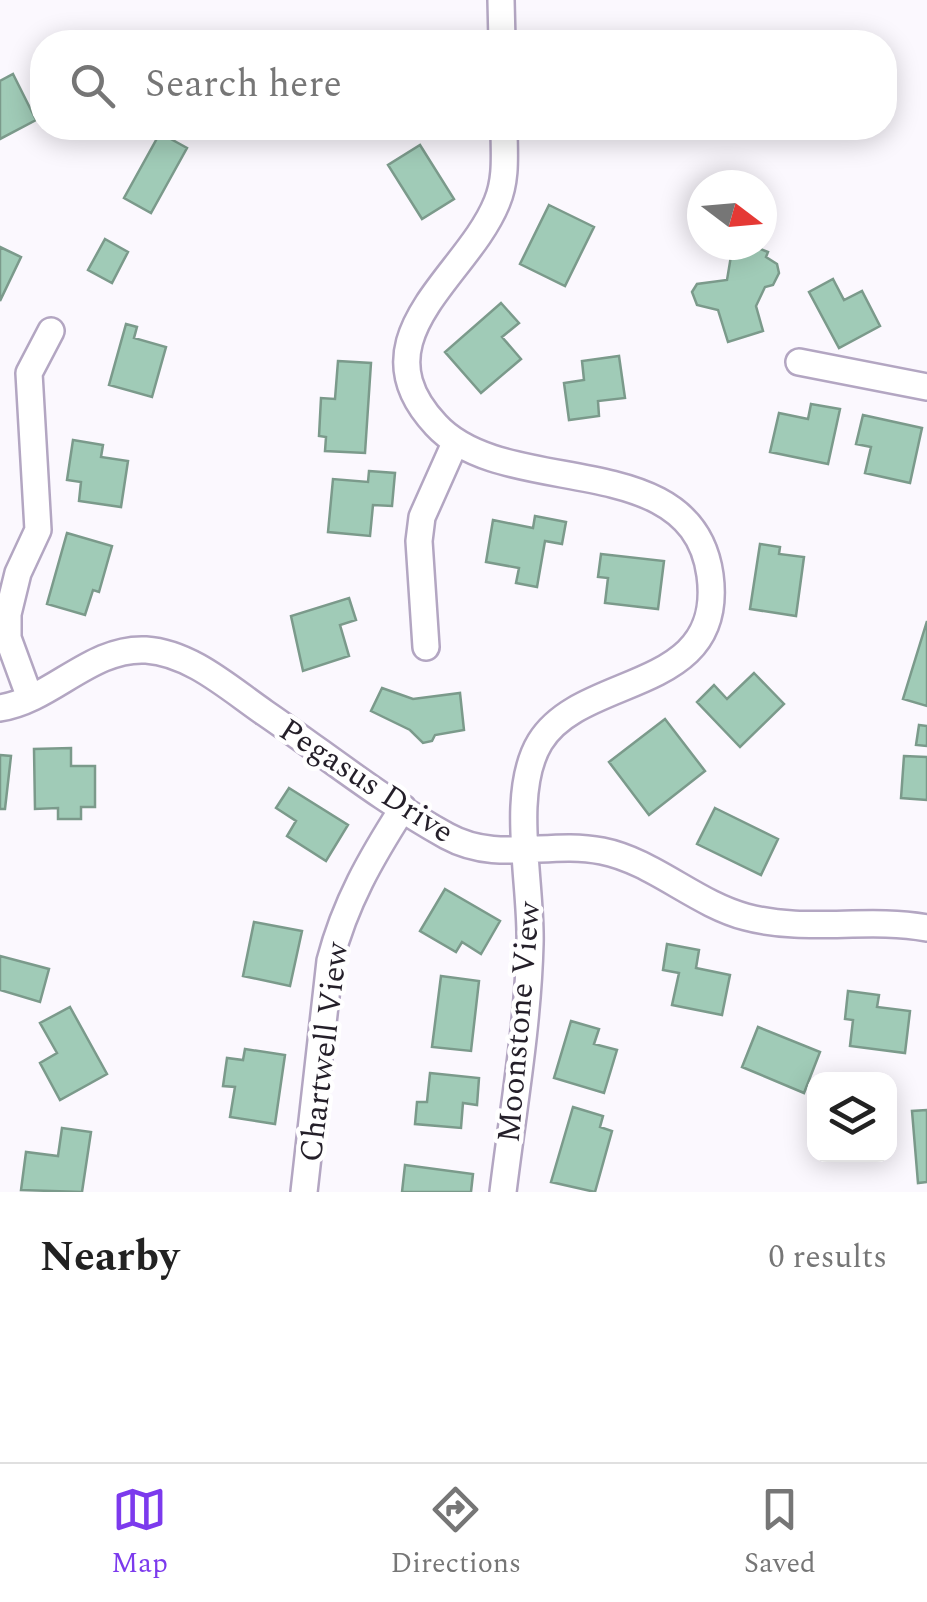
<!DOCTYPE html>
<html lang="en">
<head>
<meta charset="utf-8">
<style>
	:root { --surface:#fff; --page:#f6f6f6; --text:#222; --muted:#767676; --line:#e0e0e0; --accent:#7c3aed }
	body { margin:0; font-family:Spectral,serif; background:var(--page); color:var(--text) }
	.controls { position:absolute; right:30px; bottom:30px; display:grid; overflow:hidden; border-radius:20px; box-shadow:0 5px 25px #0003 }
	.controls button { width:90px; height:90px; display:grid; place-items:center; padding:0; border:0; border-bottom:2px solid var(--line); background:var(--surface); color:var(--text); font:50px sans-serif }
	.compass { position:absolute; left:687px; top:170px; width:90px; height:90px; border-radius:50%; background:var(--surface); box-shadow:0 5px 25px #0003; rotate:106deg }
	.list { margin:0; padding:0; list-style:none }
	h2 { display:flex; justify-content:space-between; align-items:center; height:130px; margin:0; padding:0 40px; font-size:42px }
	h2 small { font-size:32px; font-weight:400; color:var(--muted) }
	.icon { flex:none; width:55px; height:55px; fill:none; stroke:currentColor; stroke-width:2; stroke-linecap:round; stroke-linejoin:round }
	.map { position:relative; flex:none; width:927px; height:1192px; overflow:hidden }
	.search { position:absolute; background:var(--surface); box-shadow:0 5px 25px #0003; left:30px; right:30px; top:30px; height:110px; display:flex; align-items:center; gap:25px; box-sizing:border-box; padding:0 35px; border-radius:40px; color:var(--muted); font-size:38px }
	.sheet { height:270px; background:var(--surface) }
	nav { display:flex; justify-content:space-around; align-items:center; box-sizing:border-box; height:140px; border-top:2px solid var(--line); background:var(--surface); font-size:28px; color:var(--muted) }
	nav a { display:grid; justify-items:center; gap:5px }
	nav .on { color:var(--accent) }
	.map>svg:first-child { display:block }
</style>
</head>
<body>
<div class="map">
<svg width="927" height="1192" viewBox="0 0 927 1192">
	<rect width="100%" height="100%" fill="#fbf8fe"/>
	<path fill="#a0cbb7" stroke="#7b9a8b" stroke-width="2.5" d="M13 74 36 120 0 139V81Z
		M160 133 187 148 151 213 124 198Z
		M420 145 454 199 422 219 388 165Z
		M549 205 594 227 565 286 520 264Z
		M105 239 128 252 112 283 88 270Z
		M750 245 768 252 766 257 777 264 779 273 773 285 765 287 756 306 763 331 728 342 718 310 697 305 692 292 697 284 727 280 731 256 743 257Z
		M0 247 21 257 0 301Z
		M833 279 844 300 862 291 880 326 839 348 809 292Z
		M501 303 519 323 502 337 521 359 481 393 445 352Z
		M126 324 137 327 134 338 166 347 152 397 109 385Z
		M619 356 625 398 598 401 599 416 569 420 564 383 584 380 582 361Z
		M338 361 371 363 365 453 325 451 326 437 319 436 321 398 335 399Z
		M811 404 840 409 828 464 770 452 779 413 808 419Z
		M863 415 922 428 910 483 865 473 871 447 856 444Z
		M73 440 103 445 101 457 128 461 121 507 79 501 81 482 67 480Z
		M369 471 395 473 392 506 373 505 370 536 328 532 333 479 368 482Z
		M535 516 566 522 562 544 545 541 537 587 516 583 519 568 486 562 493 520 533 528Z
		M67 533 112 546 99 592 93 590 85 615 47 604Z
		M760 544 780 547 779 554 804 557 796 616 750 609Z
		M601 554 664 561 658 609 605 603 608 578 598 577Z
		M349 598 356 620 340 625 349 656 303 671 291 616Z
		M927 621V706L903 699Z
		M754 673 784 704 740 747 697 702 714 685 727 699Z
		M382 688 413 699 460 693 464 730 435 735 432 741 423 743 410 730 371 711Z
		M665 719 705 771 649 815 609 762Z
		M919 725 927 726V746L916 745Z
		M71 748V766H95V807H81V819H58V808L35 809 34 749Z
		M0 755 11 756 5 809H0Z
		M904 756 927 757V800L901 798Z
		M289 788 348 825 326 861 287 836 296 821 276 808Z
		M715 808 778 839 761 875 697 844Z
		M445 889 500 921 481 954 462 942 456 952 420 931Z
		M254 922 302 931 290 986 243 976Z
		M667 944 699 950 696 968 730 975 722 1015 672 1005 679 973 663 970Z
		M0 956 49 969 40 1002 0 990Z
		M441 976 479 981 471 1051 432 1047Z
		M848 991 879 995 877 1007 910 1011 905 1053 850 1046 853 1020 845 1019Z
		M70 1007 107 1074 60 1100 40 1063 57 1053 40 1023Z
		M571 1021 599 1029 594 1044 617 1050 604 1093 554 1078Z
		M758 1027 820 1052 804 1093 742 1067Z
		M245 1049 285 1055 275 1124 230 1117 235 1087 223 1086 227 1058 243 1060Z
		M430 1073 479 1078 477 1105 463 1103 461 1128 415 1124 417 1102H427Z
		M573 1107 603 1116 600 1127 612 1131 595 1192 551 1182Z
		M927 1110V1182L918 1183 912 1111Z
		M62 1128 91 1132 82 1192 21 1190 26 1152 58 1156Z
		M405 1165 473 1174 471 1192H402Z"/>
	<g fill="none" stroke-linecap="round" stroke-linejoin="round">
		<defs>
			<path id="minor" d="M501 0 502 42
				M799 362 927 387
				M426 647 419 541 422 517 455 443
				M30 698 8 638V614L18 573 38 530 29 373 51 331
				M0 708C52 700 91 647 146 650 191 653 230 689 265 713 325 754 383 801 447 836 498 864 549 840 602 851 653 861 696 904 746 917 805 933 868 917 927 928
				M304 1192 330 961C345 903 371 858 403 808
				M503 1192C513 1110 528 1026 530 944 532 885 509 793 540 742 583 672 726 695 710 575 692 445 506 501 436 425 354 338 467 277 497 202 507 178 504 153 504 128"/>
		</defs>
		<use href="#minor" stroke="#b3a6c2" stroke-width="30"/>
		<use href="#minor" stroke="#fff" stroke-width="25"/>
	</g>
	<g text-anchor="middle" stroke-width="9" stroke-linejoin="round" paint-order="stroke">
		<g font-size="32" fill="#241f29" stroke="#fff">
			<text transform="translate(367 780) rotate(33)" y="11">Pegasus Drive</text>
			<text transform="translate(518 1022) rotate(-85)" y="11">Moonstone View</text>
			<text transform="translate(323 1052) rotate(-83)" y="11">Chartwell View</text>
		</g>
	</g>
</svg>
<div class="controls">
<button><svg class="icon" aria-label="layers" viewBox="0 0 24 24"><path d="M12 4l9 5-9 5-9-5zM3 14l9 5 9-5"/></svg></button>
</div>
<svg class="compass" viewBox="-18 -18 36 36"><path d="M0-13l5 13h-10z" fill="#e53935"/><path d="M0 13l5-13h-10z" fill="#767676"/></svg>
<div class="search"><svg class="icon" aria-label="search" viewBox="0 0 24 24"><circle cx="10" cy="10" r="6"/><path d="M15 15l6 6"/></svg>Search here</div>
</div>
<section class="sheet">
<h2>Nearby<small>0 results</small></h2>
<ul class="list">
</ul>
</section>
<nav>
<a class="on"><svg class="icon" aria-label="map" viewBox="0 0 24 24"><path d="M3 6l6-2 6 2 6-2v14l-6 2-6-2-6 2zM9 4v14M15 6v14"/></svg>Map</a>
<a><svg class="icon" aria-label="directions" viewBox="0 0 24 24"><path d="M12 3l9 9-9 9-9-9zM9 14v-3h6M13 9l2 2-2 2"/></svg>Directions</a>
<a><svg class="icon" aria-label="saved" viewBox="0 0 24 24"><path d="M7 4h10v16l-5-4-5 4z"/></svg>Saved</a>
</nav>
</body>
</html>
